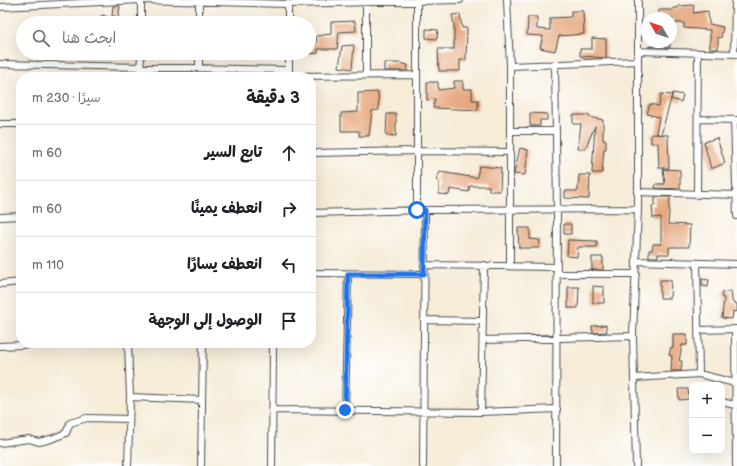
<!DOCTYPE html>
<html lang="ar">
<head>
<meta charset="utf-8">
<style>
	:root { --surface:#fff; --page:#f6f6f6; --text:#202124; --muted:#757577; --line:#e0e0e0 }
	body { margin:0; font-family:"Balsamiq Sans","Playpen Sans Arabic",sans-serif; background:var(--page); color:var(--text); direction:rtl }
	.controls { position:absolute; right:12px; bottom:12px; display:grid; overflow:hidden; border-radius:8px; box-shadow:0 4px 16px #0002 }
	.controls button { width:36px; height:36px; display:grid; place-items:center; padding:0; border:0; border-bottom:1px solid var(--line); background:var(--surface); color:var(--text); font:20px sans-serif }
	.compass { position:absolute; left:641px; top:12px; width:36px; height:36px; border-radius:50%; background:var(--surface); box-shadow:0 4px 16px #0002; rotate:310deg }
	.stop { position:absolute; width:12px; height:12px; margin:-9px; border:3px solid #1a73e8; border-radius:50%; background:#fff }
	.stop.end { background:#1a73e8; border-color:#fff; box-shadow:0 1px 4px #0008 }
	.list { margin:0; padding:0; list-style:none }
	h2 { display:flex; justify-content:space-between; align-items:center; height:52px; margin:0; padding:0 16px; font-size:17px }
	h2 small { font-size:13px; font-weight:400; color:var(--muted) }
	.list li { display:grid; grid-template-columns:26px 1fr auto; gap:12px; align-items:center; box-sizing:border-box; height:56px; padding:0 16px; border-top:1px solid var(--line) }
	.list b { display:block; font-size:15px; white-space:nowrap }
	.list em { font-size:13px; font-style:normal; color:var(--muted) }
	.icon { flex:none; width:22px; height:22px; fill:none; stroke:currentColor; stroke-width:2; stroke-linecap:round; stroke-linejoin:round }
	.map { position:relative; flex:none; width:737px; height:466px; overflow:hidden; direction:ltr }
	.search { position:absolute; background:var(--surface); box-shadow:0 4px 16px #0002; left:16px; top:16px; width:300px; height:44px; display:flex; align-items:center; gap:10px; box-sizing:border-box; padding:0 14px; border-radius:22px; color:var(--muted); font-size:15px }
	.panel { position:absolute; background:var(--surface); box-shadow:0 4px 16px #0002; left:16px; top:72px; width:300px; height:276px; border-radius:16px; direction:rtl }
	.map>svg:first-child { display:block }
</style>
</head>
<body>
<div class="map">
<svg width="737" height="466" viewBox="0 0 737 466">
	<rect width="100%" height="100%" fill="#fff"/>
	<filter id="ink" filterUnits="userSpaceOnUse"><feTurbulence type="fractalNoise" baseFrequency=".025" numOctaves="2"/><feDisplacementMap in="SourceGraphic" scale="8" xChannelSelector="R" yChannelSelector="G"/><feConvolveMatrix kernelMatrix="1 2 1 2 8 2 1 2 1" color-interpolation-filters="sRGB"/></filter>
	<filter id="wash" filterUnits="userSpaceOnUse"><feTurbulence type="fractalNoise" baseFrequency=".012" numOctaves="4" result="noise"/><feDisplacementMap in="SourceGraphic" scale="16" xChannelSelector="R" yChannelSelector="G"/><feGaussianBlur stdDeviation="0.9" result="paint"/><feColorMatrix in="noise" values="0 0 0 0 0 0 0 0 0 0 0 0 0 0 0 0 0 1.4 0 .05"/><feComposite in="paint" operator="in"/></filter>
	<g filter="url(#wash)">
		<rect width="100%" height="100%" fill="#f6ecd8"/>
		<g id="blocks">
			<path fill="#e7a97f" d="M694 5 693 13 708 11 709 24 723 27 721 38 718 37V49H710V30L684 28V23H673V18H659V10H673V8H678V6Z
				M113 6H120L118 17 112 16Z
				M571 11H583L584 34 559 36 555 51 540 48 543 36 527 35 528 17H537V29L550 30V18L571 17Z
				M460 14 462 28H467L466 60H460V71H439L438 49H454V25L452 15Z
				M102 15 111 18 109 23H99Z
				M355 21 356 31 339 32 337 49H318V53L309 54V44L317 43 316 36 331 34V22Z
				M426 29 438 30 437 39 426 38Z
				M592 38 606 39V58L580 56V49H592Z
				M670 42V47H648Z
				M354 45 352 69 339 67 342 46Z
				M384 63H399L408 65 407 71H384Z
				M454 81H463V89H472V100H478V110L433 108 435 99 427 100V82H438V90L454 88Z
				M378 92 379 110 372 111 369 136H359V131H341V113L358 112V93Z
				M673 93 683 95 681 102 671 99Z
				M661 94 672 95 661 135 656 133 659 117 647 114 650 104 659 106Z
				M530 113 547 114V120H540V126H530Z
				M387 114H396V136L386 135Z
				M573 115H589V117L603 120V140H606V149H604L602 173H592L595 126 585 149H578L581 124H573Z
				M651 134 668 135 669 168H659L658 143H651Z
				M717 138 725 163 711 169 704 142Z
				M520 148 528 150 525 175 514 174Z
				M479 166 501 168 500 191H489V186H470L469 192 450 189 449 195 439 194V181L436 180 440 172 477 178Z
				M663 169 680 170V189L655 188 656 184H665Z
				M579 175H590L589 199 565 198V191H578Z
				M655 197H670L668 224 690 225 689 247H669V254H658V257H649V250H652L653 244H661V217L653 218 652 206 655 205Z
				M564 224H571V234H564Z
				M518 228H530V239L540 240 539 248H519Z
				M568 240 597 241V247H578L577 257 567 256Z
				M592 257H603V270H592Z
				M702 279 709 280 708 287 702 286Z
				M660 280H671L670 298H660Z
				M593 286 604 287V303H593Z
				M568 287H579L578 308H568Z
				M731 291 732 300 733 303 737 304V312L733 311 732 319 722 318 724 298H722V292Z
				M606 325 607 332 593 333 592 326Z
				M673 334H687V345H682L679 361H682L681 371H671L672 356 669 355 671 347 673 348Z
				M678 389H688L689 399 679 400Z"/>
		</g>
	</g>
	<g filter="url(#ink)">
		<use href="#blocks" fill-opacity="0" stroke="#494845" stroke-width="1"/>
		<g fill="none" stroke-linecap="round" stroke-linejoin="round">
			<defs>
				<path id="street" d="M141 0V23
					M417 0V210
					M507 0 510 66V266
					M288 4V23
					M0 7 141 0 288 4 460 0
					M199 23V0
					M638 51 737 54
					M289 53V73
					M734 54 735 0
					M0 64 289 70
					M555 64 557 209 556 466
					M510 66 638 61
					M366 74V2
					M289 76 417 75
					M140 77 141 53
					M199 77V53
					M698 119 737 120
					M734 120 737 216
					M0 124H21
					M510 131H556
					M311 153 417 151 509 152
					M637 192 737 195
					M697 195 698 53
					M311 213 425 210 638 209
					M0 217 21 216
					M636 261 737 264
					M697 263 699 374
					M424 265 557 267
					M311 273 424 274
					M557 274H636
					M0 284 21 282
					M424 320 483 321
					M735 329 736 466
					M699 330 737 329
					M483 340 633 336
					M0 346 62 343
					M634 378 699 374 735 383
					M130 397 202 400
					M722 402 735 405
					M272 410 481 412 557 409
					M345 411 348 274
					M481 412 484 265
					M0 443 29 439 39 442 51 439 66 433 70 423 87 418 129 419
					M128 466 130 397 128 343
					M201 466 203 343
					M272 466 273 343
					M423 466 425 210
					M636 466 633 336 638 209V0"/>
			</defs>
			<use href="#street" stroke="#494845" stroke-width="8"/>
			<use href="#street" stroke="#fff" stroke-width="6"/>
		</g>
	</g>
	<g fill="none" stroke-linecap="round" stroke-linejoin="round" filter="url(#ink)">
		<path stroke="#1a73e8" stroke-width="5" d="M345 410 348 274H424L425 210H417"/>
	</g>
</svg>
<div class="controls">
<button>+</button>
<button>−</button>
</div>
<svg class="compass" viewBox="-18 -18 36 36"><path d="M0-13l5 13h-10z" fill="#e53935"/><path d="M0 13l5-13h-10z" fill="#757577"/></svg>
<div class="stop" style="left:417px;top:210px"></div>
<div class="stop end" style="left:345px;top:410px"></div>
<div class="search"><svg class="icon" aria-label="search" viewBox="0 0 24 24"><circle cx="10" cy="10" r="6"/><path d="M15 15l6 6"/></svg>ابحث هنا</div>
<section class="panel">
<h2>3 دقيقة<small>سيرًا · 230 m</small></h2>
<ul class="list">
<li><svg class="icon" aria-label="ahead" viewBox="0 0 24 24"><path d="M12 20V5M6 11l6-6 6 6"/></svg><div><b>تابع السير</b></div><em>60 m</em></li>
<li><svg class="icon" aria-label="right" viewBox="0 0 24 24"><path d="M7 20v-9h11M14 6l5 5-5 5"/></svg><div><b>انعطف يمينًا</b></div><em>60 m</em></li>
<li><svg class="icon" aria-label="left" viewBox="0 0 24 24"><path d="M17 20v-9H6M10 6l-5 5 5 5"/></svg><div><b>انعطف يسارًا</b></div><em>110 m</em></li>
<li><svg class="icon" aria-label="arrive" viewBox="0 0 24 24"><path d="M6 21V4h12l-3 4 3 4H6"/></svg><div><b>الوصول إلى الوجهة</b></div></li>
</ul>
</section>
</div>
</body>
</html>
